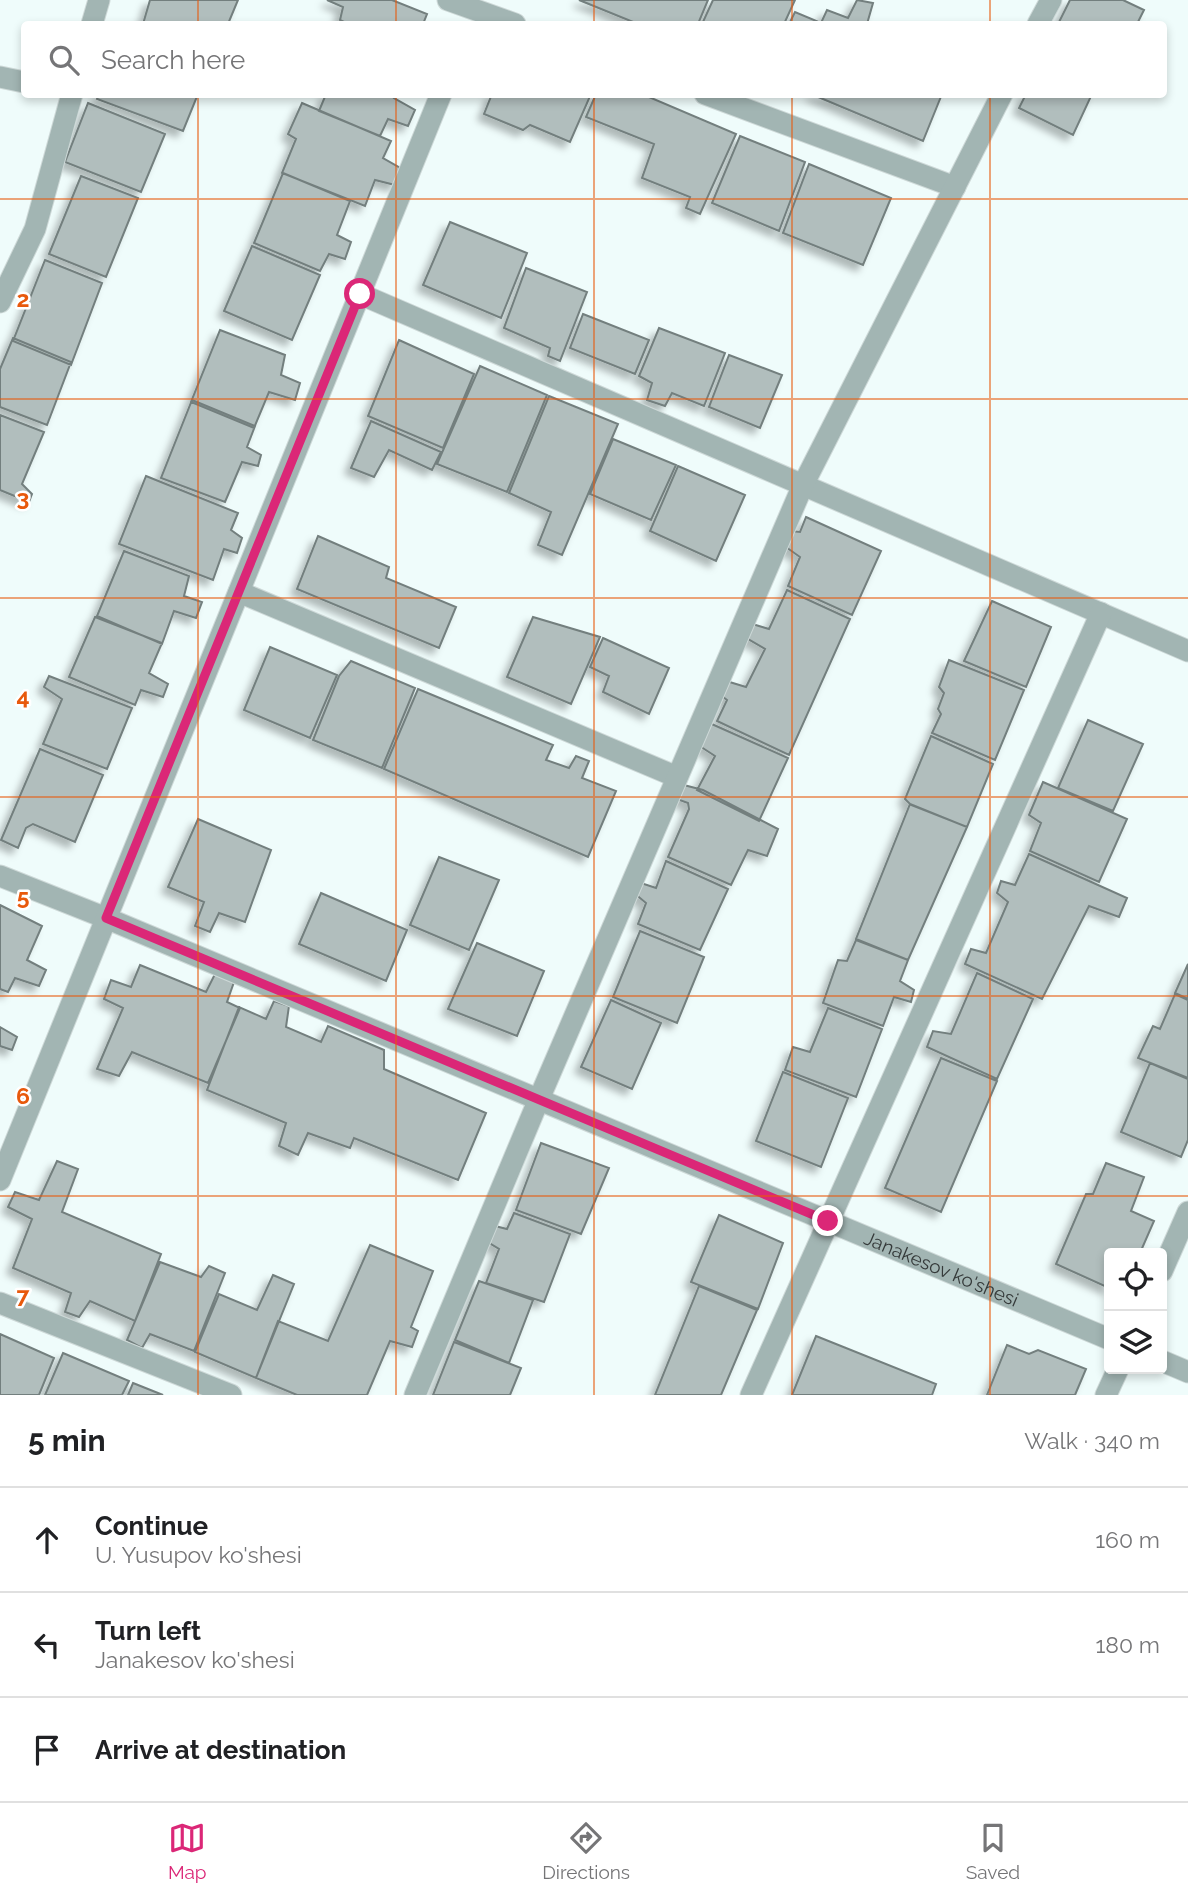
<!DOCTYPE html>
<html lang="en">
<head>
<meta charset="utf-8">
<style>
	:root { --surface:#fff; --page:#f6f6f6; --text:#202124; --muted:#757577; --line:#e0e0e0; --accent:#db2777 }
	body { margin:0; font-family:Raleway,sans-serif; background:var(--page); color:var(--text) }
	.controls { position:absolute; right:21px; bottom:21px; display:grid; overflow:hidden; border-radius:7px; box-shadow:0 4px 10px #0003 }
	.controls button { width:63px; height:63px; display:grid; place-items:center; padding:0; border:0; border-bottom:2px solid var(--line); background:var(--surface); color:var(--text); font:35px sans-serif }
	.stop { position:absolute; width:21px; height:21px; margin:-16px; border:5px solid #db2777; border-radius:50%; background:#fff }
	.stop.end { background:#db2777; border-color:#fff; box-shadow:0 2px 7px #0008 }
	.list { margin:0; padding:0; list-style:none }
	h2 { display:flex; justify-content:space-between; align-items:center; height:91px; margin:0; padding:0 28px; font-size:30px }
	h2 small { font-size:23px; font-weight:400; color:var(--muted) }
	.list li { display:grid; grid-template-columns:46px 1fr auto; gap:21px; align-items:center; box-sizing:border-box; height:105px; padding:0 28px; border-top:2px solid var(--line) }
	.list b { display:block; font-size:26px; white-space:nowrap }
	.list p { margin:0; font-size:23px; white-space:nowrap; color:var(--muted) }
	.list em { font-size:23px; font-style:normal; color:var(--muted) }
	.icon { flex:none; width:38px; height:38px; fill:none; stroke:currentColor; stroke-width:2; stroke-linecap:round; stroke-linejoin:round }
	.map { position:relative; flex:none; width:1188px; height:1395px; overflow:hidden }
	.search { position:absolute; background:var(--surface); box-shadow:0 4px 10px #0003; left:21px; right:21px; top:21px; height:77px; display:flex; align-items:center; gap:18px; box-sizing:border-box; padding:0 24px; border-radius:7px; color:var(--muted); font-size:26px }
	.sheet { height:406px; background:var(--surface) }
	nav { display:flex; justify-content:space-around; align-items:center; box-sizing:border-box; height:98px; border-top:2px solid var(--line); background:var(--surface); font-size:19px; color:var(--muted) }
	nav a { display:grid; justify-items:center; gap:4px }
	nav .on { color:var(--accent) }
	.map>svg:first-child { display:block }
</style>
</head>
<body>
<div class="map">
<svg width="1188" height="1395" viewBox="0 0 1188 1395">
	<defs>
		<filter id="shadow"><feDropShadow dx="-6" dy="6" stdDeviation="3.5" flood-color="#0004"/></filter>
	</defs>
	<rect width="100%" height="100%" fill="#effcfb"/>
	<path fill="#b1bebd" stroke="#737f7e" stroke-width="2" filter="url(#shadow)" d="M150 0H238L228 24H143Z
		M327 0H392L427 14 423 24H348L340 20 343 7Z
		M579 0H708L698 24H638Z
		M713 0H795L784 24H702Z
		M857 0 873 3 867 24H789L795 12 821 23 827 10 848 18Z
		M1070 0H1123L1144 10 1137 24H1058Z
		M99 94H198L183 131 97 99Z
		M326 94H396L394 98 415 110 408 126 388 119 380 136 319 111Z
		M492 94H591L570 142 530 125 523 130 484 114Z
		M596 94H642L736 134 700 214 686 208 690 197 642 178 654 144 586 117Z
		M811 94H942L923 141Z
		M1026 94H1092L1073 135 1019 108Z
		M88 103 165 134 141 192 65 162Z
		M302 103 391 141 383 158 402 169 395 185 375 180 365 206 282 173 296 139 288 134Z
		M740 136 805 162 779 231 712 203Z
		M809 164 891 198 863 265 783 233Z
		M283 173 350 201 337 235 351 242 345 259 329 254 320 271 254 243Z
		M81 176 138 198 106 277 49 254Z
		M450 222 527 253 501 318 423 285Z
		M252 246 320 275 292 340 224 311Z
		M45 260 102 283 71 365 13 341Z
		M526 268 587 292 560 361 548 356 550 348 504 328Z
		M583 314 649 340 635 374 570 348Z
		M659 328 725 353 704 406 672 393 665 406 647 400 652 383 639 376Z
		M220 330 285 355 281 375 300 383 295 400 269 392 254 428 191 402Z
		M13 338 71 362 47 425 0 407V369Z
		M399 340 474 374 443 448 368 416Z
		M729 355 782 375 760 428 709 407Z
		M480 366 547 395 507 492 437 464Z
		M549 396 618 424 562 555 538 545 551 512 509 493Z
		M192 400 255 426 247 447 261 455 258 466 242 462 225 502 161 478Z
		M0 415 44 432 22 484 32 494 29 502 0 490Z
		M371 421 441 452 432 470 389 450 374 477 351 468Z
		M613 439 676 465 651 520 590 494Z
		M678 466 745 495 716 561 650 531Z
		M146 476 238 513 231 530 242 538 237 553 224 549 213 580 119 544Z
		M806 517 881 551 852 615 788 586 800 557 783 545 791 531 800 532Z
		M318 536 389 567 386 578 456 607 439 648 297 589Z
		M124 551 189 576 184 596 202 602 196 618 174 611 162 644 97 616Z
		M787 590 850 619 789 755 717 721 727 700 718 693 723 680 746 687 765 649 743 636 749 623 769 629Z
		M992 601 1051 627 1026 687 964 661Z
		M95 617 162 643 149 673 168 684 163 697 141 690 135 705 69 677Z
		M533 617 600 637 571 704 507 677Z
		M603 638 669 668 649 714 603 692 609 676 590 667Z
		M270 647 337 675 310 738 244 710Z
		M949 660 1024 690 995 760 932 733 941 714 938 709 944 693 939 687Z
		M351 661 415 688 382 768 313 740 339 676Z
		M49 676 132 708 107 769 43 744 62 699 44 687Z
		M418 689 553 745 546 760 569 768 576 756 589 761 582 778 616 791 588 857 384 769Z
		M1088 720 1143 744 1113 811 1058 788Z
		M705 721 788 758 759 821 697 790 715 756 695 743Z
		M931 736 993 764 967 827 911 805 905 799Z
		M40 749 103 775 75 842 33 824 26 828 18 848 1 840Z
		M1043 782 1127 819 1099 882 1030 851 1041 823 1029 815Z
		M680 784 703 790 778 829 767 856 748 850 731 885 668 857 689 809 688 803 674 798Z
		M910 804 967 827 908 960 856 939Z
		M198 819 271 850 245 922 219 913 210 932 195 926 204 902 168 887Z
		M1029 854 1127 898 1119 917 1089 906 1042 999 965 964 971 949 986 953 1008 902 997 893 1001 881 1015 885Z
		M439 857 499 880 469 950 410 925Z
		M666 861 728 889 700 950 638 924 646 903 634 893 638 882 656 888Z
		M321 893 407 930 386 981 299 944Z
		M0 905 42 926 27 960 46 970 39 986 15 978 8 992 0 989Z
		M640 931 704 957 677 1023 613 997Z
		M856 940 908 960 900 981 914 990 911 1002 894 997 883 1026 823 1003 838 960 847 961Z
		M477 943 544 971 517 1036 448 1009Z
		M1188 964V999L1175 993Z
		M140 965 206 992 215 974 234 982 227 1002 240 1008 208 1083 132 1052 119 1076 97 1069 123 1008 104 999 111 980 131 987Z
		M977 973 1033 999 997 1079 927 1047 933 1031 951 1034Z
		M1175 994 1188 1000V1078L1138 1058 1153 1026 1160 1029Z
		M611 1000 661 1023 632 1089 581 1067Z
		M274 1001 289 1006 286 1027 321 1042 328 1026 384 1050V1069L486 1113 458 1180 354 1138 350 1148 308 1133 298 1155 279 1146 286 1123 207 1090 239 1007 266 1019Z
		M828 1008 882 1029 856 1097 785 1070 793 1047 810 1052Z
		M0 1027 17 1037 12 1050 0 1046Z
		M941 1058 997 1081 941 1212 885 1188Z
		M1150 1063 1188 1079V1140L1181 1157 1121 1132Z
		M783 1072 848 1098 821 1167 756 1141Z
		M541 1143 609 1168 581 1234 516 1210Z
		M57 1161 78 1169 62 1212 161 1254 135 1321 90 1301 79 1317 65 1312 71 1293 13 1268 32 1219 8 1207 15 1192 39 1200Z
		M1106 1163 1144 1177 1131 1211 1154 1221 1140 1253H1109V1288L1056 1264 1086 1194H1093Z
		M514 1213 570 1234 544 1302 486 1283 499 1249 481 1238 487 1224 507 1229Z
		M719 1215 783 1243 758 1309 691 1282Z
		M370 1245 433 1271 411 1327 418 1331 412 1347 390 1341 367 1395H297L256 1378 278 1321 328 1341Z
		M160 1262 201 1277 209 1266 225 1273 194 1351 150 1334 142 1348 127 1340Z
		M273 1275 294 1284 256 1378 195 1352 219 1294 257 1310Z
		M479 1281 533 1300 509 1363 455 1340Z
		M699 1286 757 1310 721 1395H655Z
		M0 1334 54 1358 39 1395H0Z
		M816 1336 936 1384 932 1395H792Z
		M454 1342 521 1368 510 1395H433Z
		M1007 1345 1029 1354 1038 1350 1086 1369 1075 1395H987Z
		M63 1353 129 1381 122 1395H45Z
		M133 1383 163 1395H128Z"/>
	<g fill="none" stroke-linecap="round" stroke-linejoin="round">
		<defs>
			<g id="street">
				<path d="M448 0 515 24"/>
				<path d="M92 24 99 0"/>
				<path d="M1038 24 1051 0"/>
				<path d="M0 77 24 82"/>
				<path d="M705 94 955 187"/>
				<path d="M360 294 1188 651"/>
				<path d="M0 302 35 229 72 94"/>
				<path d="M239 592 677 777"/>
				<path id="s1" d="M0 876 106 918 1109 1339"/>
				<path d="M0 1180 441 94"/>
				<path d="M1162 1271 1188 1212"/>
				<path d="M0 1303 231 1395"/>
				<path d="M1162 1361 1188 1372"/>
				<path d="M415 1395 539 1099 803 485 1002 94"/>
				<path d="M751 1395 1101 613"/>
				<path d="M1106 1395 1118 1369"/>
			</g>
		</defs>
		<use href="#street" stroke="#ced9d8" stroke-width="23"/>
		<use href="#street" stroke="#a2b5b3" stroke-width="21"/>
	</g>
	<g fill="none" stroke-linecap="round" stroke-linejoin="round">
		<path stroke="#db2777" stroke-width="9" d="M360 294 106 918 828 1221"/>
	</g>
	<path fill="none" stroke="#e8590c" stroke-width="2" stroke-opacity="0.55" d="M198 0V24M396 0V24M594 0V24M792 0V24M990 0V24M198 94V1395M396 94V1395M594 94V1395M792 94V1395M990 94V1395M0 199H1188M0 399H1188M0 598H1188M0 797H1188M0 996H1188M0 1196H1188"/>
	<g text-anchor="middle" stroke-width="5" stroke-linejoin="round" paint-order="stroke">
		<g font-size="19" fill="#353a3a" stroke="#fff">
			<text dy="7" stroke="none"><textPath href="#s1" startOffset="1020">Janakesov ko'shesi</textPath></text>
		</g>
	</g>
	<g font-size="23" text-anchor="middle" font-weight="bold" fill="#e8590c" stroke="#fff" stroke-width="5" stroke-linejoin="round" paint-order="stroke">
		<text x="23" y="307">2</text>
		<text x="23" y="506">3</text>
		<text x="23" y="705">4</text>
		<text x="23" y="905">5</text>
		<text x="23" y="1104">6</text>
		<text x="23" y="1303">7</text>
	</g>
</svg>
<div class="controls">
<button><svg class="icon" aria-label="locate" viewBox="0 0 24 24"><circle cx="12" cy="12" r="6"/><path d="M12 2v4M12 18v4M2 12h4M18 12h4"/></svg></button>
<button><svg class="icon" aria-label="layers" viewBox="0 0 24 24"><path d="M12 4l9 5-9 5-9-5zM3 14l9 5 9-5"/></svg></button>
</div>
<div class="stop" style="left:360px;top:294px"></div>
<div class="stop end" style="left:828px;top:1221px"></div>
<div class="search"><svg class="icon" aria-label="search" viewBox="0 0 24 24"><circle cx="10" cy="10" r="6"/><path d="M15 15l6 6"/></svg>Search here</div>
</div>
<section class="sheet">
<h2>5 min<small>Walk · 340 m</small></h2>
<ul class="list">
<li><svg class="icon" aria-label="ahead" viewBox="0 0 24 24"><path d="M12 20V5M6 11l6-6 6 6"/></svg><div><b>Continue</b><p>U. Yusupov ko'shesi</p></div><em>160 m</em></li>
<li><svg class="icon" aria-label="left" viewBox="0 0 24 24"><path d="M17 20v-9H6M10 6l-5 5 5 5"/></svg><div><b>Turn left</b><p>Janakesov ko'shesi</p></div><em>180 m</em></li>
<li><svg class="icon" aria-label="arrive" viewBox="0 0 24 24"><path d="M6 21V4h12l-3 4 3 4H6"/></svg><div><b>Arrive at destination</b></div></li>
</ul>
</section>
<nav>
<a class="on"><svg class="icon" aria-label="map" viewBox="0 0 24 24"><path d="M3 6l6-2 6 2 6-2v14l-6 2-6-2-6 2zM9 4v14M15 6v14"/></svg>Map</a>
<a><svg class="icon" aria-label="directions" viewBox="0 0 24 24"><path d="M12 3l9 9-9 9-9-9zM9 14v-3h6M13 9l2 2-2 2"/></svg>Directions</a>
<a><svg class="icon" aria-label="saved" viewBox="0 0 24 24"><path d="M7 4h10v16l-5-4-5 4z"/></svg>Saved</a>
</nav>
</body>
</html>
